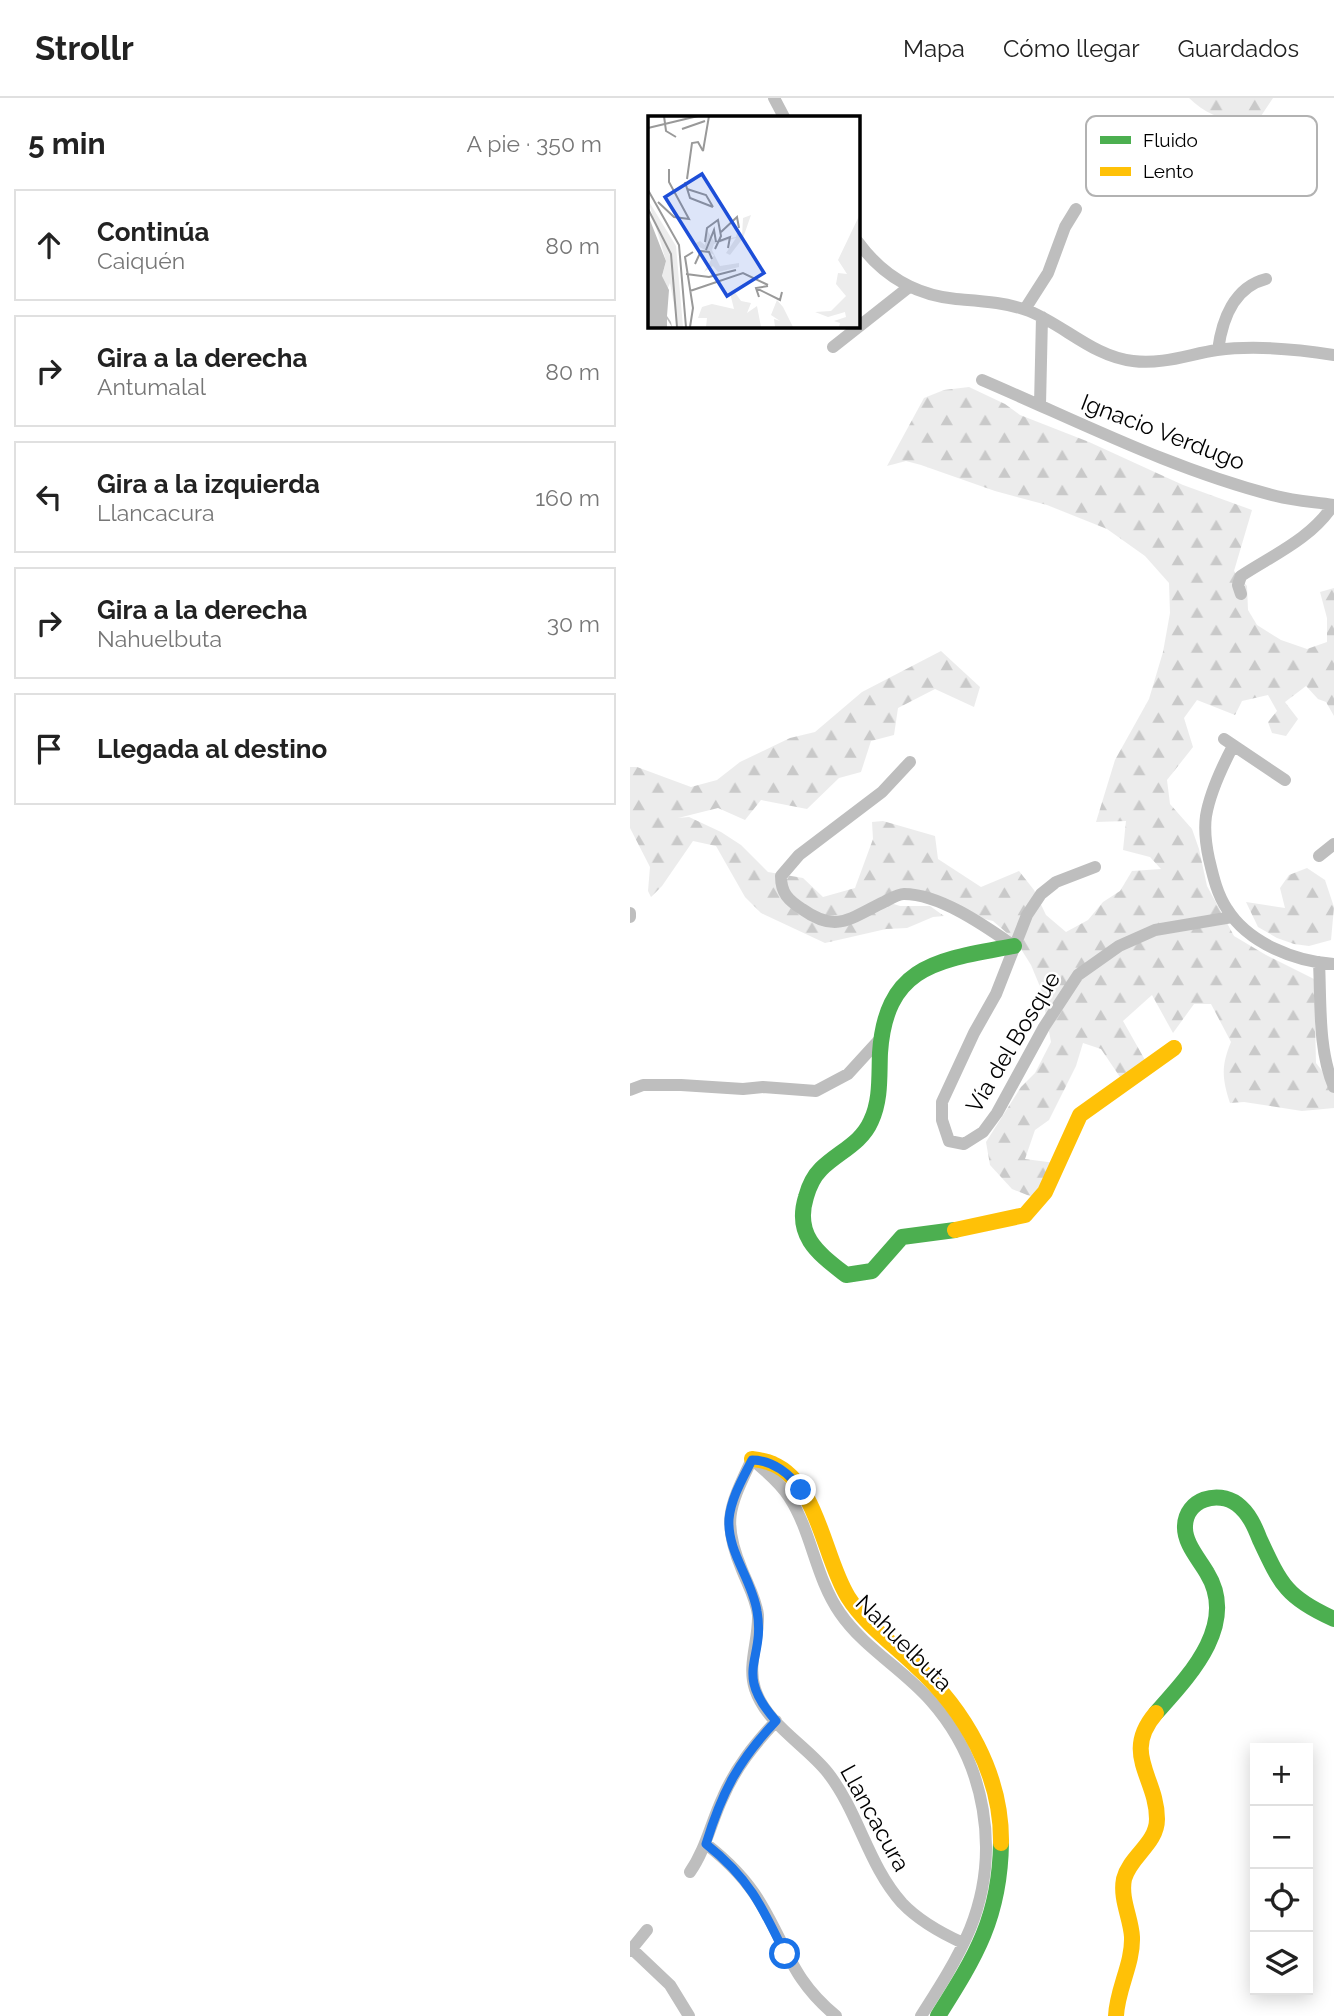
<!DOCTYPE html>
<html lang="es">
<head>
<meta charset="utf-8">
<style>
	:root { --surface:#fff; --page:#f2f2f2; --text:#222; --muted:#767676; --line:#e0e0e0 }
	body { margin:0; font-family:Raleway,sans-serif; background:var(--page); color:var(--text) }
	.controls { position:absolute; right:21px; bottom:21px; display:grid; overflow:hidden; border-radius:0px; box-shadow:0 4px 18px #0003 }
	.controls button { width:63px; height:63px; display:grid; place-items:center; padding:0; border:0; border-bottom:2px solid var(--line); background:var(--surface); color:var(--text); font:35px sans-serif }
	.stop { position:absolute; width:21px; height:21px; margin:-16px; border:5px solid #1a73e8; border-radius:50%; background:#fff }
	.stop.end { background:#1a73e8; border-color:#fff; box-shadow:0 2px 7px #0008 }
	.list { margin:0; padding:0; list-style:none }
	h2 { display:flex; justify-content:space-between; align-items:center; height:91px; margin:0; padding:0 28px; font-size:30px }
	h2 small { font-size:23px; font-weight:400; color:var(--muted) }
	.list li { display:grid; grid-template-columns:46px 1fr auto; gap:21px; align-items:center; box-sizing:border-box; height:112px; margin:0 14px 14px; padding:0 14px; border:2px solid var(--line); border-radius:0px }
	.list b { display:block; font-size:26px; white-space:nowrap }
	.list p { margin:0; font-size:23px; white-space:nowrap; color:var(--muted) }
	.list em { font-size:23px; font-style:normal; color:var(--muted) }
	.icon { flex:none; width:38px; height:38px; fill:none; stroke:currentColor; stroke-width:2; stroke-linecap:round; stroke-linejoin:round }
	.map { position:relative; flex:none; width:704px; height:1918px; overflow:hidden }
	header { display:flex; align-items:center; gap:42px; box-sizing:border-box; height:98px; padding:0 35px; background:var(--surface); border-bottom:2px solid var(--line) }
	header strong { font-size:33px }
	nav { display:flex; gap:38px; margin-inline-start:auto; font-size:24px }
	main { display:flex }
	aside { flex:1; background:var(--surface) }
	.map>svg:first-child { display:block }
</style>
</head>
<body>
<header>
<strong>Strollr</strong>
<nav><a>Mapa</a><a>Cómo llegar</a><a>Guardados</a></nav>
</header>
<main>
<aside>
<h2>5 min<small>A pie · 350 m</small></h2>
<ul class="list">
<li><svg class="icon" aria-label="ahead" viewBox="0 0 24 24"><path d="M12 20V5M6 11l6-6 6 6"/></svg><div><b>Continúa</b><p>Caiquén</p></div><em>80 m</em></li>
<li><svg class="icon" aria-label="right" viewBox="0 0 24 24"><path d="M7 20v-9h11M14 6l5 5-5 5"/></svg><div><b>Gira a la derecha</b><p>Antumalal</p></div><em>80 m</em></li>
<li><svg class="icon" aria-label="left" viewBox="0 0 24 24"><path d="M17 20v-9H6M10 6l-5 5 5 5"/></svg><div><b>Gira a la izquierda</b><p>Llancacura</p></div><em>160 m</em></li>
<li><svg class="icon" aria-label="right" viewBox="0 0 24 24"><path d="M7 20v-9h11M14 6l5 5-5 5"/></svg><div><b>Gira a la derecha</b><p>Nahuelbuta</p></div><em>30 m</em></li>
<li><svg class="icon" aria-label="arrive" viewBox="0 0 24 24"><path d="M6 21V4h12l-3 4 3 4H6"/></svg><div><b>Llegada al destino</b></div></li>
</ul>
</aside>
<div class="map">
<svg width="704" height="1918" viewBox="0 0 704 1918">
	<defs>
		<pattern id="forest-firs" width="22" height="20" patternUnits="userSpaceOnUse" patternTransform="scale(1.75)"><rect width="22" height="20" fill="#ececec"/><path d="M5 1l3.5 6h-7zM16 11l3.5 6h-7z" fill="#c9c9c9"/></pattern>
	</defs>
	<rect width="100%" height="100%" fill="#fff"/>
	<path fill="url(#forest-firs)" d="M559 0H643L631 18C603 27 580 20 559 0Z
		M339 289 375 306 390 317 459 344 553 387 622 412 604 473 617 488 618 512 627 527 651 542 677 551 697 544V520L690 494 704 490V618L696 604 688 601 676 588 655 604 668 621 656 638 642 635 638 624 647 613 638 597 612 603 605 617 567 602 554 620 563 649 537 682 540 706 562 731 569 751 577 788 604 838 636 857 684 881 686 965 704 988V1010L672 1013 614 1004 600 1005C592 980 591 968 601 944L581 906H564L543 935 522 897 493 923 515 962 490 979 471 951 453 945 446 968 419 1022 405 1032 395 1061 433 1066 402 1099 382 1091 360 1067 356 1044 391 989 405 975 421 944 411 891 401 867 386 843 363 823 342 818 291 792 248 801 270 808H300L314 818 303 819 277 830 256 831 195 845 131 815 115 799 86 748 63 743 32 788 21 799 18 793 20 769 0 730V669H7L61 689 87 682 110 664 160 640 185 634 232 594 311 553 350 589 344 609 305 591 268 610 264 637 241 643 231 674 209 680 177 711 131 702 115 722 88 710 48 720 59 719 91 734 111 747 138 774 173 780 193 799 225 790 243 741 242 724 253 723 305 738 308 761 351 789 389 773 404 792 416 817 436 834 458 822 473 804 490 793 502 773 531 771 520 759 493 752 496 723 466 724 485 662 519 601 533 554 540 515 539 485 515 458 477 431 417 407 365 393 291 367 276 363 257 368 294 300 314 292Z
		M677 770 695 782 704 809 701 842 679 848 664 846 647 840 628 829 616 804 655 810 650 790 659 777Z"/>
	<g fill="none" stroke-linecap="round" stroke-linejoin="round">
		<path stroke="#bebebe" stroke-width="12" d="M144 0 154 19
			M228 144C252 177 285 197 326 201 350 203 375 204 399 213 434 227 464 259 503 263 532 267 560 256 587 252 626 247 666 251 704 257
			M395 211 418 175 435 129 446 111
			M203 249 279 189
			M588 252C592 222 604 189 636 181
			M352 282C448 323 543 372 646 398 665 403 685 404 704 407
			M410 307 412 219
			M611 496 608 487 611 478C643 457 682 440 703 407
			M594 641 655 682
			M603 648C592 669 580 694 576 718 574 732 576 747 579 761 583 778 587 796 597 811 618 845 666 864 704 866
			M280 664 252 694 169 757 151 778C151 795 158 802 172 811 207 836 220 820 254 804 260 801 268 796 274 796 310 796 355 828 384 848
			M689 758 704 746
			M465 769 426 784 411 796 397 817 366 896 344 935 312 1004V1022L319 1043 334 1046 353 1034 367 1015 414 929 448 877 489 848 525 832 602 819
			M0 815V819
			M689 864C691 905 688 952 704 989
			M0 992 13 987H51L113 991 133 989 186 993 218 976 250 941
			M76 1746C98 1763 117 1782 131 1806 158 1851 162 1882 206 1918
			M60 1774C76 1751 81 1724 93 1699 106 1669 124 1647 146 1623
			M2 1851 40 1887 59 1918
			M0 1853 17 1832
			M291 1918C309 1890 327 1862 340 1831 371 1754 356 1665 301 1603 273 1571 234 1550 210 1515 185 1479 182 1434 159 1399 150 1384 135 1373 122 1361 100 1408 91 1422 112 1472 118 1487 126 1501 128 1517 129 1542 117 1567 125 1591 137 1627 176 1647 198 1675 229 1715 238 1767 272 1805 289 1823 311 1835 333 1845"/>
		<path stroke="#4caf50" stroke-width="16" d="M325 1132 272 1139 242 1173 216 1177C188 1155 164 1138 176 1099 179 1088 184 1078 191 1071 208 1054 231 1046 241 1023 251 1002 249 978 250 955 256 865 311 862 384 848
			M526 1615C558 1579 609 1527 577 1475 569 1461 554 1445 555 1428 556 1401 588 1392 607 1406 619 1415 625 1429 630 1442 651 1487 657 1500 704 1521
			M308 1918C346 1858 370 1819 371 1745"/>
		<path stroke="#ffc107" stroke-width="16" d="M325 1132 395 1117 415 1094 450 1017 544 950
			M122 1361C129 1362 137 1363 143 1366 188 1385 194 1461 218 1499 235 1526 262 1545 285 1567 335 1612 372 1677 371 1745
			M486 1918C487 1891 503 1866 502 1839 501 1820 490 1801 494 1781 500 1758 527 1746 527 1721 527 1679 491 1656 526 1615"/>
	</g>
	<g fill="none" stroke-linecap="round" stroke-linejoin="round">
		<path stroke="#1a73e8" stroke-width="9" d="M155 1856C132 1808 119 1780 76 1746 92 1694 108 1663 146 1623 102 1573 136 1563 127 1513 122 1481 97 1454 99 1421 101 1400 113 1380 122 1362 143 1362 160 1376 171 1392"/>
	</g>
	<g text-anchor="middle" stroke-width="5" stroke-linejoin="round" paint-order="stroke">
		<g font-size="23" fill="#000" stroke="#fff">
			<text transform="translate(533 334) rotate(21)" y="8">Ignacio Verdugo</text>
			<text transform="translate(383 944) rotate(-59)" y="8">Vía del Bosque</text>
			<text transform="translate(274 1545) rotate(45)" y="8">Nahuelbuta</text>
			<text transform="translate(245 1720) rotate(61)" y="8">Llancacura</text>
		</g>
	</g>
	<g transform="translate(18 18)">
		<rect width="212" height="212" fill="#fff"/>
		<path d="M0 84 28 130 35 211H30L22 167 19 174 14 161 18 145Z" fill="#ececec"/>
		<path d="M212 98V211H191L192 207 186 205 198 201 197 196 180 201 167 196 183 195 198 180 188 168 190 157 199 158 190 144ZM103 99 95 122 82 139 78 137 88 122 66 128 64 134 72 150 91 147V151L70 156 65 150 56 156 66 139 46 128 52 125 57 129 59 114 66 125 88 121 89 117 94 120 95 102ZM86 175 93 185 103 187 99 197 109 190 113 211H58L59 202H50L54 191 64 188 86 193 82 177ZM129 184 135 191 145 211H127L126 203 132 205 123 199Z" fill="#ececec"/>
		<path d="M0 99 18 145 14 160 21 174 19 200 23 206 24 211 19 203V211H0Z" fill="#bfbfbf"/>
		<path fill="none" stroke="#999" stroke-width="2" d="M16 0 18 15 28 21M0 12 50 0M34 13 57 5M55 35 61 0M39 63 44 27 50 26 55 35M37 66 42 82 65 91M39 73 58 79 65 91M0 74 31 129 38 211M10 86 26 101 41 103 21 66V53M0 93 23 138 29 211M73 116 89 101 91 112M57 126 59 112 70 104 73 120 67 133M69 126 82 121 80 132M58 134 66 114 68 126M47 148 53 135 61 136 64 143M38 158 61 161 88 154M108 172 132 184 134 176M42 175 95 157 120 169M111 181 108 172 120 170M42 211 45 192 37 141 45 136"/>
		<path fill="#1d4ed8" fill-opacity="0.15" stroke="#1d4ed8" stroke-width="3.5" d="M54 58 116 157 79 180 17 81Z"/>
		<rect width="212" height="212" fill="none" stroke="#000" stroke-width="3.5"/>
	</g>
	<rect x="456" y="18" width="231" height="80" rx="10" fill="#fff" stroke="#b2b2b2" stroke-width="2"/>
	<rect x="470" y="38" width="31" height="8" fill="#4caf50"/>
	<rect x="470" y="69" width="31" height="9" fill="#ffc107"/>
	<g font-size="19" fill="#000">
		<text x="513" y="49">Fluido</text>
		<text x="513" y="80">Lento</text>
	</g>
</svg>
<div class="controls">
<button>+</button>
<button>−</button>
<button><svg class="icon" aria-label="locate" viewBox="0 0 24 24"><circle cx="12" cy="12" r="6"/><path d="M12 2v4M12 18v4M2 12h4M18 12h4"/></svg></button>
<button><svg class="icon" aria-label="layers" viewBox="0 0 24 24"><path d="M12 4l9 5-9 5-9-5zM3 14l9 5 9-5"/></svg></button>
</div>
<div class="stop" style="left:155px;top:1856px"></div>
<div class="stop end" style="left:171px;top:1392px"></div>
</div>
</main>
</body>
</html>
